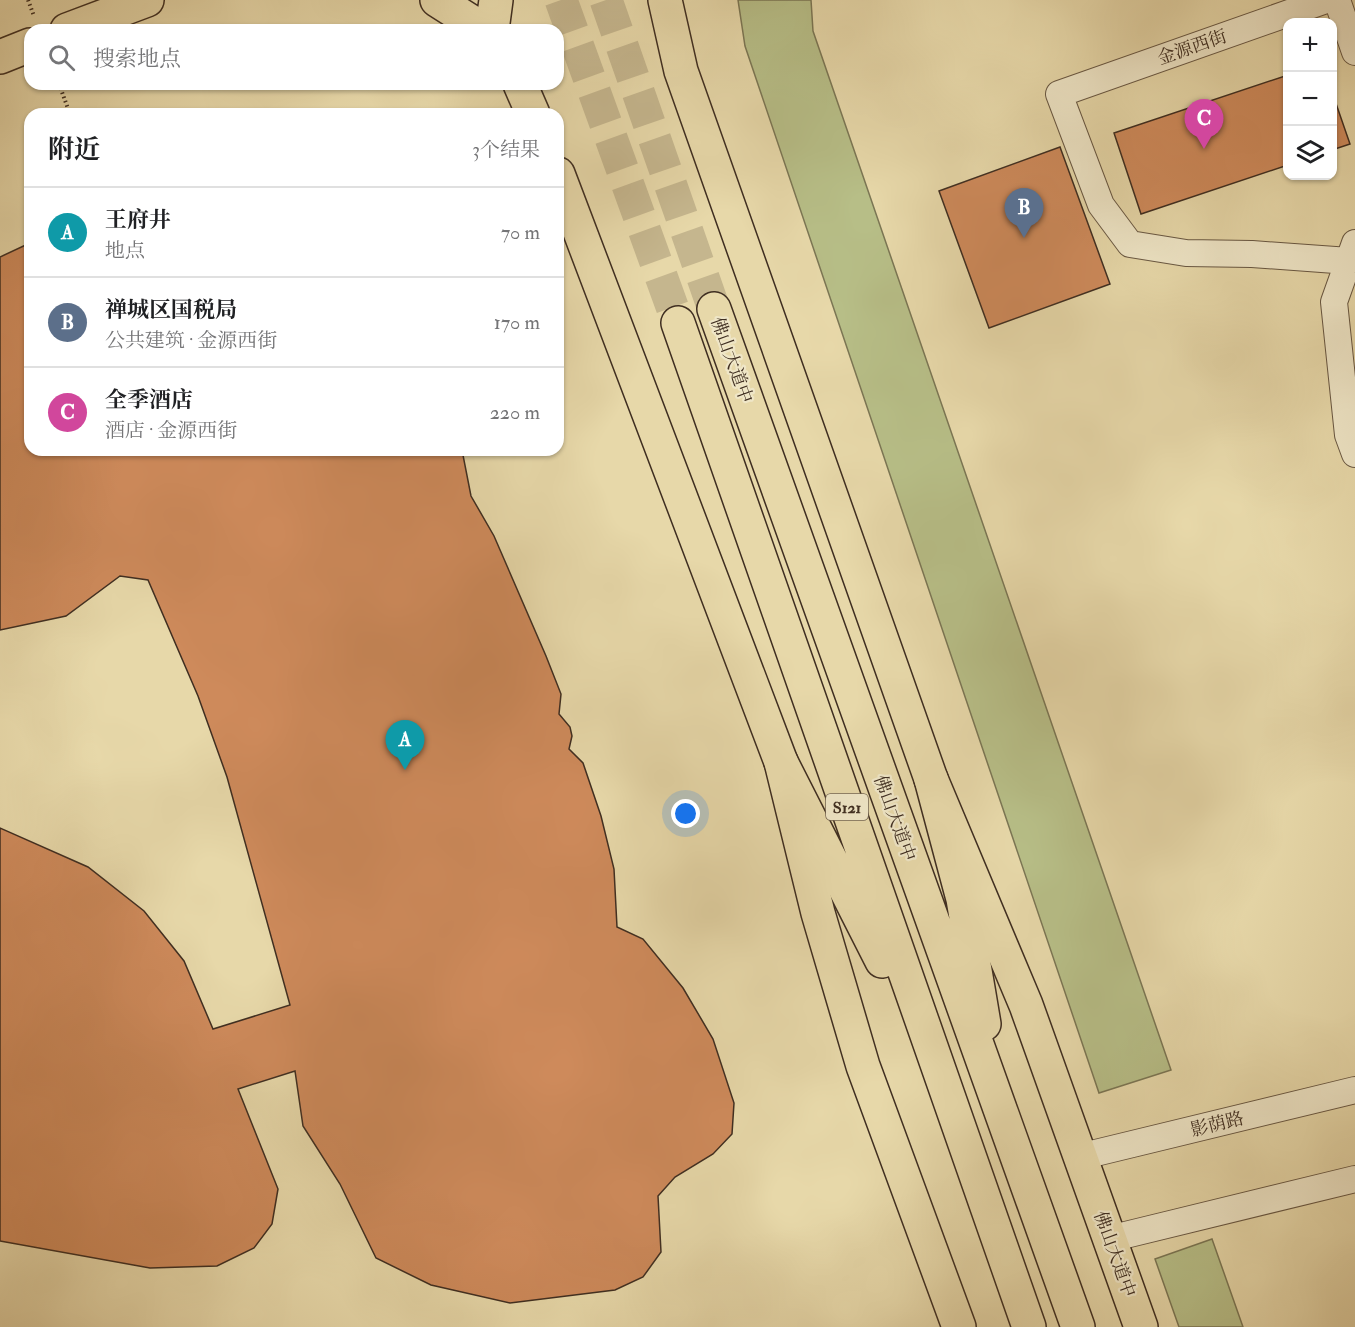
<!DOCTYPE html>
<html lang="zh">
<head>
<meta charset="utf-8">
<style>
	:root { --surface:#fff; --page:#f2f2f2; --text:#202124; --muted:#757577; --line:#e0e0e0; --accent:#d93025 }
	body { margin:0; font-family:"IM FELL Double Pica","Noto Serif SC",serif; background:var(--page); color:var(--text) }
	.controls { position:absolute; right:18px; top:18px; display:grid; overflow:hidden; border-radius:12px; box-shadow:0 2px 4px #0004 }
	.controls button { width:54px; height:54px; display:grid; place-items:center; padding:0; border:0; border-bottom:2px solid var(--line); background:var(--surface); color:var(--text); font:30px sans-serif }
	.you { position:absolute; left:686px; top:814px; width:21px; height:21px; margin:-15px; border:4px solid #fff; border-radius:50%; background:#1a73e8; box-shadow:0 0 0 9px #1a73e833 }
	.badge { display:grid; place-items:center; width:39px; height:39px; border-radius:50%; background:var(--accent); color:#fff; font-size:20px; font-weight:700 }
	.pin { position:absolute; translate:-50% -50px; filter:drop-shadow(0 2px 3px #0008) }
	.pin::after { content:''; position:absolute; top:32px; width:21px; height:18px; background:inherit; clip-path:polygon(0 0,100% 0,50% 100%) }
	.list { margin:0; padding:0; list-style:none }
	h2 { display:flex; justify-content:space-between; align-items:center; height:78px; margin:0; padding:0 24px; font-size:26px }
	h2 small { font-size:20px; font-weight:400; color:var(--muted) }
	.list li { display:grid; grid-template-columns:39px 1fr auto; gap:18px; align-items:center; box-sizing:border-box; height:90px; padding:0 24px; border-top:2px solid var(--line) }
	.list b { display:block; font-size:22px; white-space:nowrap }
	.list p { margin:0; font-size:20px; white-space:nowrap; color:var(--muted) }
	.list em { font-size:20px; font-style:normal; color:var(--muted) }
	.icon { flex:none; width:33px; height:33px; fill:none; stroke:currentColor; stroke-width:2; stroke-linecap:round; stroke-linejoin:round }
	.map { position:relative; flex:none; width:1355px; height:1327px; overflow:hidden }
	.search { position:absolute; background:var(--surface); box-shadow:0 2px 4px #0004; left:24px; top:24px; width:540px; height:66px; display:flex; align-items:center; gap:15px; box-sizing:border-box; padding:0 21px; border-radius:18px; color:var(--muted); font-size:22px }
	.panel { position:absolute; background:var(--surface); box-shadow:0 2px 4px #0004; left:24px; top:108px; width:540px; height:348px; border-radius:18px }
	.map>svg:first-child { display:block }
</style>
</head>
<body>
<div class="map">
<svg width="1355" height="1327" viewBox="0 0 1355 1327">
	<rect width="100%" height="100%" fill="#e7d8a9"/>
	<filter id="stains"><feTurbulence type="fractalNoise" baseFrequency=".00333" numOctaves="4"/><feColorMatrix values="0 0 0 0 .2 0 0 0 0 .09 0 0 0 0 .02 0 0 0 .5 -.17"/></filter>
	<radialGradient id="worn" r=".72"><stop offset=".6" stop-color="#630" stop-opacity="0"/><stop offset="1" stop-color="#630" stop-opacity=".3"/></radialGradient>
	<path fill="#b7be87" stroke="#7b7654" stroke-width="1.5" d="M738 0H811L813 31 1171 1070 1099 1093 745 46Z
		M1212 1239 1243 1327H1179L1155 1259Z"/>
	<path fill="#ce8a5b" stroke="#3f2e21" stroke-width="1.5" d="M1288 75V165L1141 214 1114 133Z
		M1332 92 1350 144 1332 150Z
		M1060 147 1110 284 989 328 939 191Z
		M30 243V450H462L471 496 494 536 546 656 561 694 559 714 570 727 572 736 569 749 583 763 601 816 614 869 617 927 643 939 683 988 713 1039 734 1103 732 1134 713 1154 675 1177 658 1196 661 1252 643 1277 615 1290 510 1303 431 1285 376 1258 340 1184 303 1126 295 1071 238 1089 278 1189 272 1224 254 1248 217 1266 150 1268 0 1241V828L88 867 144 911 184 961 213 1029 290 1005 227 777 198 696 148 580 120 576 66 616 0 630V257Z"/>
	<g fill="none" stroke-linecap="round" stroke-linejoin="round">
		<path stroke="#c5b68e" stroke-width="33" stroke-dasharray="33 16" stroke-linecap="butt" d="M561 0 678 323
			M606 0 714 309"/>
		<defs>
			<path id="minor" d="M1326 0 1059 94 1101 205 1130 244 1186 253 1252 254 1349 261
				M1337 0 1355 52
				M1355 243 1334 302 1348 435 1355 454
				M1079 1157 1355 1090
				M1109 1239 1355 1179"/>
			<path id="major" d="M437 0 484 30
				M665 0 681 71 931 779 1026 1005 1141 1327
				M67 30 147 0
				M492 30 496 0
				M0 57 30 45
				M520 84 533 114
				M558 174 781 762 818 913 863 1066 959 1327"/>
			<path id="highway" d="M714 309 1078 1327
				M678 323 1029 1327
				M781 762 882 961
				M931 779 963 899 984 1024"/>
		</defs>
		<use href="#minor" stroke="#695843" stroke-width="28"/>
		<use href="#major" stroke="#3f2e21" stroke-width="36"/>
		<use href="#highway" stroke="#3f2e21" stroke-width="36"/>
		<path stroke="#3f2e21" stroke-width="4" stroke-dasharray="1.5 3" stroke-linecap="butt" d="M28 0 34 16
			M59 84 70 114"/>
		<use href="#minor" stroke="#efe6c7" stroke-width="26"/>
		<use href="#major" stroke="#e7d8a9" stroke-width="33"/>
		<use href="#highway" stroke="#e7d8a9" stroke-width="33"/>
	</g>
	<g text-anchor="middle" stroke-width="4.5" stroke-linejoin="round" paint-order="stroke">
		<rect fill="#efe6c7" stroke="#746553" stroke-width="1.5" x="826" y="794" width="42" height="26" rx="4.5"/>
		<g font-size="16" font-weight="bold" fill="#3f2e21">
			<text x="847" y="813">S121</text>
		</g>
		<g font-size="18" fill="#3f2e21" stroke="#efe6c7">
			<text transform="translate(1192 47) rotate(-19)" y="6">金源西街</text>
			<text transform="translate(732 360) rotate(70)" y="6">佛山大道中</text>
			<text transform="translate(895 818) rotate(70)" y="6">佛山大道中</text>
			<text transform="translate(1217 1124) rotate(-14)" y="6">影荫路</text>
			<text transform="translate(1115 1254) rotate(70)" y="6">佛山大道中</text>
		</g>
	</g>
	<rect width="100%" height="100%" filter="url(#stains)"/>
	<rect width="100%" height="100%" fill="url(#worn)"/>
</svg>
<div class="controls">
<button>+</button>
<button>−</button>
<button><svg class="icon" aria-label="layers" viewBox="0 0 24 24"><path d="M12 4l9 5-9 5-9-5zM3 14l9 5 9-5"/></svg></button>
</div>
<div class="you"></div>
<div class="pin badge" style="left:405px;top:770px;background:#0f9aa8">A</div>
<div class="pin badge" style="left:1024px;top:238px;background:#5c6f8a">B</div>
<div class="pin badge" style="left:1204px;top:149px;background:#d1479c">C</div>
<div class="search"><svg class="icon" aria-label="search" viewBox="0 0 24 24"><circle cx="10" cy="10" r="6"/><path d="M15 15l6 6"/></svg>搜索地点</div>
<section class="panel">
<h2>附近<small>3个结果</small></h2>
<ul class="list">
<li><span class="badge" style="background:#0f9aa8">A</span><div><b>王府井</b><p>地点</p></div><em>70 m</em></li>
<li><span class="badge" style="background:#5c6f8a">B</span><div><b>禅城区国税局</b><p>公共建筑 · 金源西街</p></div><em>170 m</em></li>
<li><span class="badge" style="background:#d1479c">C</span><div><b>全季酒店</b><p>酒店 · 金源西街</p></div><em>220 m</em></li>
</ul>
</section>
</div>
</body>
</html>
